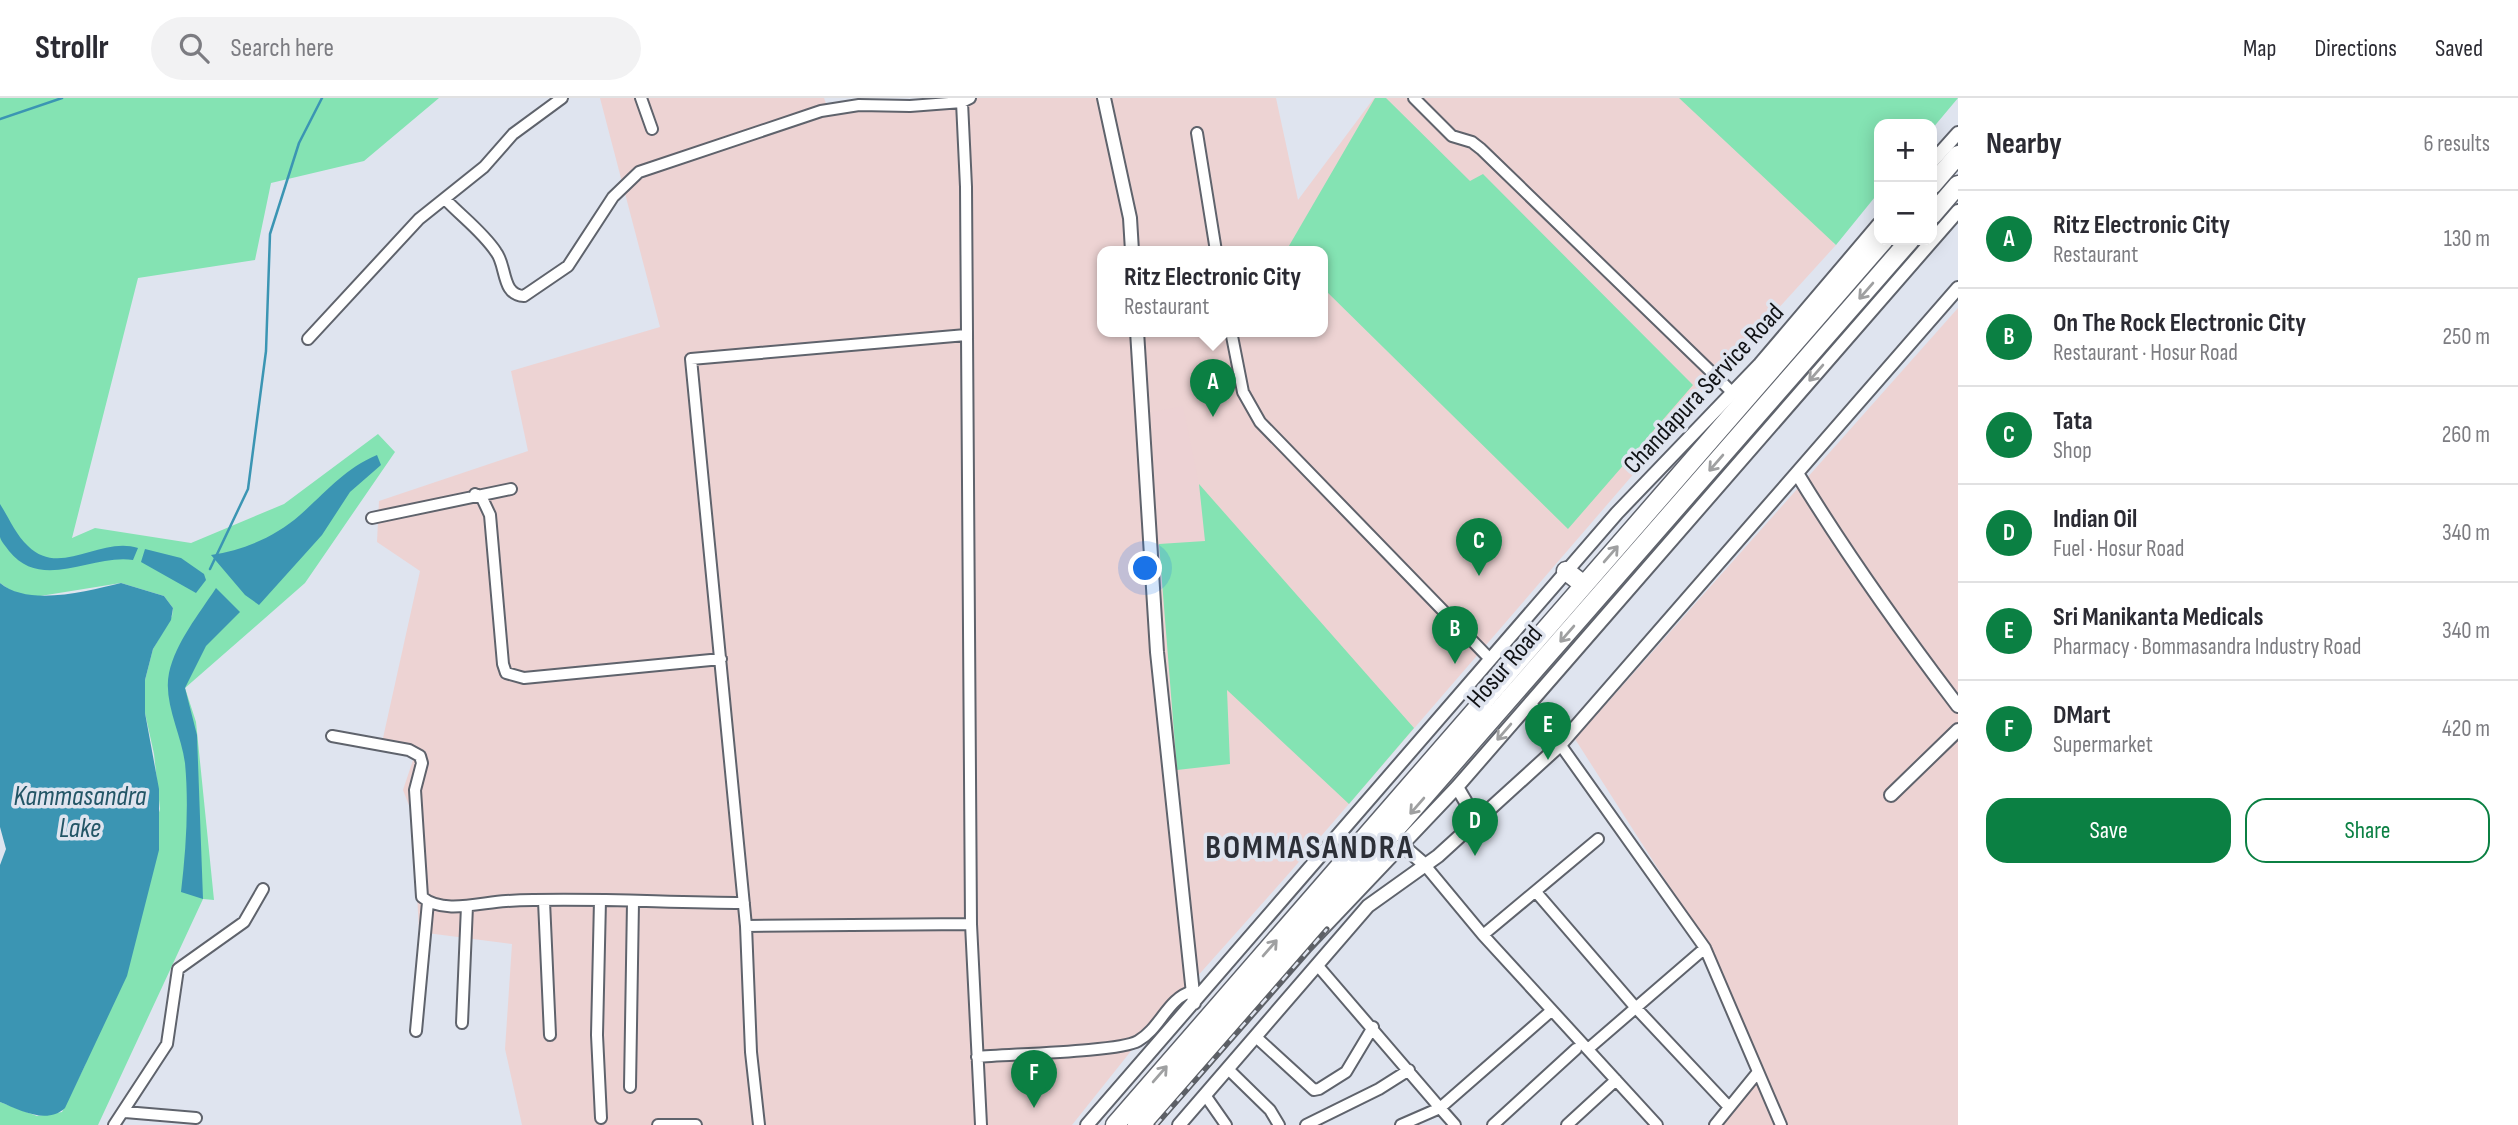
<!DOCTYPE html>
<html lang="en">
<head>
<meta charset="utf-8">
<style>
	:root { --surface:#fff; --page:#f2f2f3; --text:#2b2b33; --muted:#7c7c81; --line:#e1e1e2; --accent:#0b8043 }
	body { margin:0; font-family:"Sofia Sans Condensed",sans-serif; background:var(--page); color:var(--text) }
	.controls { position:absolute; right:21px; top:21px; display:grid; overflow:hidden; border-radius:14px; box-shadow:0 4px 18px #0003 }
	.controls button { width:63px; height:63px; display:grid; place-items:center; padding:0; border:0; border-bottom:2px solid var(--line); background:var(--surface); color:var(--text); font:35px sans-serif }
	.you { position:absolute; left:1146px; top:471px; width:24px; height:24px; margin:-18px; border:5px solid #fff; border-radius:50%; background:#1a73e8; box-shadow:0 0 0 10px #1a73e833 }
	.badge { display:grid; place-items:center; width:46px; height:46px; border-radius:50%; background:var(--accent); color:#fff; font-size:23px; font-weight:700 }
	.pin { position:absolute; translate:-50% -58px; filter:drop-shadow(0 2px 4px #0008) }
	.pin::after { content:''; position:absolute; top:37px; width:24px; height:21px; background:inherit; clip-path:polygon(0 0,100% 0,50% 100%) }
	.popup { position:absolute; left:1097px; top:148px; width:231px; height:91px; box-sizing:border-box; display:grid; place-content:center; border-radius:14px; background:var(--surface); filter:drop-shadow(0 2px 5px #0005); font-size:23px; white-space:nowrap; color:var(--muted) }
	.popup b { font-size:26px; color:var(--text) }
	.popup::after { content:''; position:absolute; left:50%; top:100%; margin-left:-14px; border:14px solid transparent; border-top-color:var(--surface) }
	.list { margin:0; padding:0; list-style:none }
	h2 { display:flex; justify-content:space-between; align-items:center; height:91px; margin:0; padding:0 28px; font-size:30px }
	h2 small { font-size:23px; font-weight:400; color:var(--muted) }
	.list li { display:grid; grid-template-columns:46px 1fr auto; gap:21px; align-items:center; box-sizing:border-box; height:98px; padding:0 28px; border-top:2px solid var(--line) }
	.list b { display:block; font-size:26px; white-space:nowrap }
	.list p { margin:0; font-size:23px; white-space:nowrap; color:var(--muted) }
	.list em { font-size:23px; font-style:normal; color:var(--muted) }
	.actions { display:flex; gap:14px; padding:21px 28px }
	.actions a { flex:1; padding:16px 0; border:2px solid var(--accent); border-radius:21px; text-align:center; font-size:24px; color:var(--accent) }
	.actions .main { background:var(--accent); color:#fff }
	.icon { flex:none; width:38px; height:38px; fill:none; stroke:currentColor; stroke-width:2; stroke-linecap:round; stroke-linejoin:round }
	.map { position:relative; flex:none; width:1958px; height:1027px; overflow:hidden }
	header { display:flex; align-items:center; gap:42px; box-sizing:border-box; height:98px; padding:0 35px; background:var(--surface); border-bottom:2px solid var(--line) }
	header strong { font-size:33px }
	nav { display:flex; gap:38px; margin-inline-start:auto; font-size:24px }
	.search { width:490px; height:63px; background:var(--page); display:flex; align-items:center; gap:18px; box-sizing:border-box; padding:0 24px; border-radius:38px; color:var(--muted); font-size:26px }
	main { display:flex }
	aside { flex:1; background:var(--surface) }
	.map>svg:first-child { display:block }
</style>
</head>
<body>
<header>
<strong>Strollr</strong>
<div class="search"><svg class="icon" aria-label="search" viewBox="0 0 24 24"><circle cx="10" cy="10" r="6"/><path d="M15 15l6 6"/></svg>Search here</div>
<nav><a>Map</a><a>Directions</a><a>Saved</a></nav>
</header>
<main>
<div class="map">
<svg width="1958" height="1027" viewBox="0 0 1958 1027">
	<rect width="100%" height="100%" fill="#dfe4ef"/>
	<path fill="#edd3d3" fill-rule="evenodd" d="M600 0H824L830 17 931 0H1276L1298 102 1374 0H1957L1932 26H1879L1833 145 1836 147 1744 248 1291 773 1131 953 1072 1027H522L505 951 512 846 419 834 413 718 403 692 414 659 381 649 420 473 377 444 379 403 528 353 511 273 660 229ZM1103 153H1323V233H1103Z
		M1958 210V1027H1709L1762 969 1712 855 1575 641Z"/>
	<path fill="#edd2d4" d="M1183 308 1199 386 1205 443 1159 446 1152 314Z"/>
	<path fill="#84e3b3" d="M0 0H439L364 63 271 85 255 162 138 180 72 440 95 430 191 445 284 406 378 336 395 354 305 485 185 590 196 624 214 802 203 801 98 1027H0V1004L37 1018 62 1014 85 967 160 711 154 656 145 615V582L153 551 172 518 173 510 164 498 121 485 34 499 13 494 0 485Z
		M1375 0H1386L1470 83 1483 76 1693 287 1568 431 1323 190V153H1286Z
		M1679 0H1958L1932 31V26H1879V94L1836 147Z
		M1199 386 1414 630 1349 706 1227 592 1230 666 1177 672 1159 446 1205 443Z"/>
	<path fill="#3b95b3" d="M377 357 381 367 350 394 322 437 259 507 245 497 211 457C244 452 275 439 300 417 326 394 344 371 377 357Z
		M0 406C9 420 16 437 28 448 60 480 100 438 138 450L133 462C91 456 42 494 9 453 6 448 1 444 0 439 0 429 0 416 0 406Z
		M145 451 181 460 204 476 206 482 196 495 141 464Z
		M121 485 164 498 173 510 171 522 153 551 145 582V615L159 691V752L127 878 65 1010C47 1027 20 1012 0 1004V767L6 751 0 729V485C29 509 87 493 121 485Z
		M216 490 240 514 206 548 185 590 197 637 203 801 181 794C186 751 189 708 185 665 181 635 163 604 169 575 176 544 199 516 216 490Z"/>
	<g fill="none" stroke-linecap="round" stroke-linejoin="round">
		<path stroke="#3b95b3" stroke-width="2.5" d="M0 21 62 0
			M210 471 248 391 266 253 270 136 299 45 322 0"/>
		<defs>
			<path id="minor" d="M641 0 652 31
				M1414 0 1452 38 1472 44 1481 51 1733 295
				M962 4 966 89 971 826 981 1027
				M1197 35 1216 153
				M445 101C461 118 483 134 496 154 507 168 501 197 524 198L568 168 613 99 639 74 821 13 859 7 910 8 962 4 970 0
				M1231 233 1243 294 1260 324 1490 561
				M308 241 419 121 484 69 513 36 562 0
				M475 396 482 400 490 417 503 566 506 575 524 580 721 561
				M372 420 511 391
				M1530 604 1705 850 1781 1027
				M332 638 409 652 420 658 422 665 415 692 422 799C443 817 482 804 506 803 585 799 665 805 744 805
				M1424 766 1483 837 1657 1027
				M1536 794 1636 910 1729 1009
				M600 802 597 937 601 1020
				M544 803 550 937
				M746 828 971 826
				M1483 837 1598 741
				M1318 868 1440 1010 1551 913
				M462 925 467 808
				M416 933 428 804
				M1256 939 1314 992 1319 991 1346 974 1373 929
				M1588 951 1705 850
				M977 959C1006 956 1119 954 1138 943 1161 930 1167 900 1193 893
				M1228 971 1270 1012 1279 1027
				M630 989 633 804
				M1205 997 1226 1027
				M125 1014 196 1020
				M114 1027 167 946 178 871 244 824 263 791
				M658 1027H696
				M759 1027 751 954 746 828 691 261 966 237
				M1306 1027 1379 991 1409 972
				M1401 1027 1440 1010 1455 1027
				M1493 1027 1576 951
				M1567 1027 1616 982
				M1715 1027 1758 974"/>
			<path id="tertiary" d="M1104 0 1130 120 1132 153
				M1932 64 1958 35
				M1137 233 1157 554 1194 905
				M1798 377C1847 457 1901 533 1958 608
				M1457 689 1477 723
				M1891 697 1958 632
				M1402 747 1424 766
				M1087 1027 1617 415 1760 266 1879 126
				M1149 1027 1306 848 1457 689 1958 113
				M1179 1027 1368 808 1438 758 1559 648 1958 190"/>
			<path id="trunk" d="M1932 87 1958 57
				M1932 117 1958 87
				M1566 473 1584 487
				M1115 1027 1884 142
				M1137 1027 1910 142"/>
		</defs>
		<use href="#minor" stroke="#5f636c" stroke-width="14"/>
		<use href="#tertiary" stroke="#5f636c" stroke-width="16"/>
		<use href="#trunk" stroke="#5f636c" stroke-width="21"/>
		<use href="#minor" stroke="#fff" stroke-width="10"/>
		<use href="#tertiary" stroke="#fff" stroke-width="12"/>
		<use href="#trunk" stroke="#fff" stroke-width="18"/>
		<defs>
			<path id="rail" d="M1156 1027 1327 831"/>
		</defs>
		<use href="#rail" stroke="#5d6066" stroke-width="5"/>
		<use href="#rail" stroke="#dfe4ef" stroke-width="2.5" stroke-dasharray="8" stroke-linecap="butt"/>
	</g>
	<defs><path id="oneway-shaft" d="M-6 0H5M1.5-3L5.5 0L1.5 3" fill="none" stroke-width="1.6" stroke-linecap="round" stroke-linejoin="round" transform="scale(1.75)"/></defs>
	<g stroke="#9fa0a1">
		<use href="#oneway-shaft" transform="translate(1866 193) rotate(131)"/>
		<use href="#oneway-shaft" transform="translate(1816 275) rotate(131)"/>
		<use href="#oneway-shaft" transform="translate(1716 365) rotate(131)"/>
		<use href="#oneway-shaft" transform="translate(1611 456) rotate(-49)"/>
		<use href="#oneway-shaft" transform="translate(1567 536) rotate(131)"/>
		<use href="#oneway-shaft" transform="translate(1504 634) rotate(131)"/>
		<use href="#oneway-shaft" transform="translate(1417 708) rotate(131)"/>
		<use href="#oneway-shaft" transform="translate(1270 850) rotate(-49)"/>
		<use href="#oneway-shaft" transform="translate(1160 976) rotate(-49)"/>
	</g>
	<g text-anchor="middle" stroke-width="7" stroke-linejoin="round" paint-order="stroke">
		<g font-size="26" fill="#101215" stroke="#dfe4ef">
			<text transform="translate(1703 290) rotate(-47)" y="9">Chandapura Service Road</text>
			<text transform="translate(1504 568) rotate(-49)" y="9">Hosur Road</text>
		</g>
		<g font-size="28" font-style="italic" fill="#235566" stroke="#dfe4ef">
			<text x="80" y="707">Kammasandra<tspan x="80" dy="32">Lake</tspan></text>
		</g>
		<g font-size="33" font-weight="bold" letter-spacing="2" fill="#2c2f37" stroke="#dfe4ef">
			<text x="1310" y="760">BOMMASANDRA</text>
		</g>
	</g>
</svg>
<div class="controls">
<button>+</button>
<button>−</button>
</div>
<div class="you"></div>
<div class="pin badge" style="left:1213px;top:319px">A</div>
<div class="popup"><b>Ritz Electronic City</b>Restaurant</div>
<div class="pin badge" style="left:1455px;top:566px">B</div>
<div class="pin badge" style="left:1479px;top:478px">C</div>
<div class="pin badge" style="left:1475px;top:758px">D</div>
<div class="pin badge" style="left:1548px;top:662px">E</div>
<div class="pin badge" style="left:1034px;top:1010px">F</div>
</div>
<aside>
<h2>Nearby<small>6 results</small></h2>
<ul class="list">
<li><span class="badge">A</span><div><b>Ritz Electronic City</b><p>Restaurant</p></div><em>130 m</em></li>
<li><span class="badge">B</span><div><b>On The Rock Electronic City</b><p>Restaurant · Hosur Road</p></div><em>250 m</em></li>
<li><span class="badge">C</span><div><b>Tata</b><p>Shop</p></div><em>260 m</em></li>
<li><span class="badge">D</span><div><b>Indian Oil</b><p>Fuel · Hosur Road</p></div><em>340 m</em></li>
<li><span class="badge">E</span><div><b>Sri Manikanta Medicals</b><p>Pharmacy · Bommasandra Industry Road</p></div><em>340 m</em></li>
<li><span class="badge">F</span><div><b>DMart</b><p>Supermarket</p></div><em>420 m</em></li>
</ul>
<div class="actions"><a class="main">Save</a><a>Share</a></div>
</aside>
</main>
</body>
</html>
